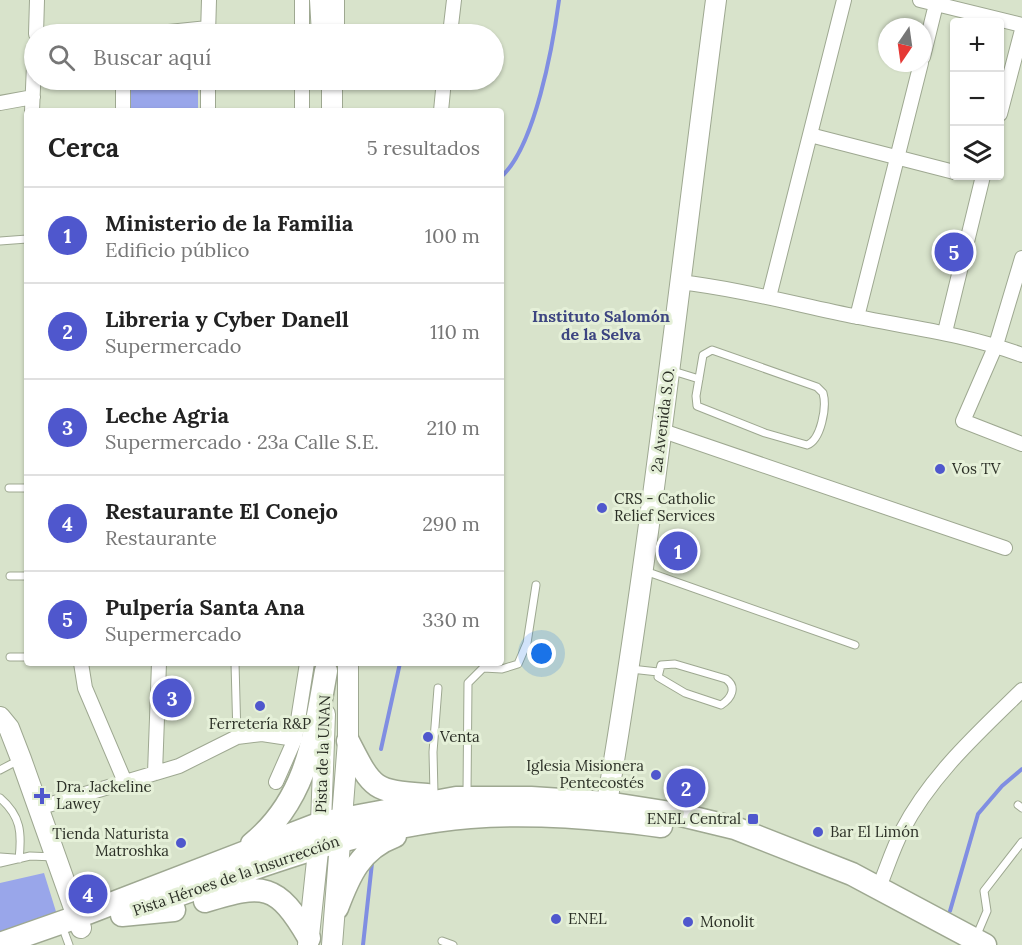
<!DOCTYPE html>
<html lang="es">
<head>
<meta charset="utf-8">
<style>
	:root { --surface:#fff; --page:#f6f6f6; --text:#222; --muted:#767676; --line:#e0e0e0; --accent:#4f57cd }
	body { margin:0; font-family:Lora,serif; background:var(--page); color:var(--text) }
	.controls { position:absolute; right:18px; top:18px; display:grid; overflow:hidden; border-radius:6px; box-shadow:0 2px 4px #0004 }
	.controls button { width:54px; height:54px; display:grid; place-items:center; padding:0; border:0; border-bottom:2px solid var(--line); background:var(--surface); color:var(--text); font:30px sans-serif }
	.compass { position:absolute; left:878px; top:18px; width:54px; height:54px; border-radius:50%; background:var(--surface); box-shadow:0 2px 4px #0004; rotate:193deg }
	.you { position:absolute; left:542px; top:654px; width:21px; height:21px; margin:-15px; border:4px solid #fff; border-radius:50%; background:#1a73e8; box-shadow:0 0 0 9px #1a73e833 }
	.badge { display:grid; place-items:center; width:39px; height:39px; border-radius:50%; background:var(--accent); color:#fff; font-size:20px; font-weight:700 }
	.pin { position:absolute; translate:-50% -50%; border:3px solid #fff; box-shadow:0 2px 6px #0006 }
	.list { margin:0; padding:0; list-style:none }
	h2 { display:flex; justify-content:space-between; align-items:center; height:78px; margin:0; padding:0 24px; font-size:26px }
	h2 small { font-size:20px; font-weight:400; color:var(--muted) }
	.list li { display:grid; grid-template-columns:39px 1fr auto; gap:18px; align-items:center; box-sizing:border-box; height:96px; padding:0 24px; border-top:2px solid var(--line) }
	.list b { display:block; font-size:22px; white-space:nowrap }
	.list p { margin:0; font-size:20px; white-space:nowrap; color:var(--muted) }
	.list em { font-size:20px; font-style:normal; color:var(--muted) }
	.icon { flex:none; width:33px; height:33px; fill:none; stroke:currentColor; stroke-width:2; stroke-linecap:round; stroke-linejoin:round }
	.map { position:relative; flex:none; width:1022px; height:945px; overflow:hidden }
	.search { position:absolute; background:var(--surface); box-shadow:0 2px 4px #0004; left:24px; top:24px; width:480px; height:66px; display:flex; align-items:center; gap:15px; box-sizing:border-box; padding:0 21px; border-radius:33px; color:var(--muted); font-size:22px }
	.panel { position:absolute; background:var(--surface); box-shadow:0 2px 4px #0004; left:24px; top:108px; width:480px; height:558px; border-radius:6px }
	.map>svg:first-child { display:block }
</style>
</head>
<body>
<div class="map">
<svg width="1022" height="945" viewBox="0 0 1022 945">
	<rect width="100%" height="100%" fill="#d8e3cb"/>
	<path fill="#99a6ea" d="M129 80H198V111H129Z
		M44 873 58 918 0 935V883Z"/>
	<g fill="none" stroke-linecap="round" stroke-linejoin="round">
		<path stroke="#808ee2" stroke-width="4" d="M501 177C535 147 553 45 559 0
			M381 749 400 663
			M950 911 978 814 1002 786 1022 769
			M363 945 372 863"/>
		<defs>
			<path id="lane" d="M0 241 27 239
				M712 350 817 387 823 393C827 407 821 440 807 445L765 433 697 406 696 396 703 355Z
				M673 371 699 379
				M9 488H27
				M645 571 855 645
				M10 576H27
				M10 657H27
				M235 663 237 737
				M675 664 726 679C737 687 732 698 721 705L685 693 658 677 661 665Z
				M631 669 658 672
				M0 770 19 760
				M434 793 433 752 438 688
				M467 793 468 683 483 668 502 669 518 664 527 643 536 585
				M0 798C21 816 22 833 19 859
				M1018 805 1022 808
				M0 857 14 858
				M0 863 30 856 55 857
				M65 934 69 945
				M976 937 987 911 984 891 1022 842
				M442 941 453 945"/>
			<path id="street" d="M302 0V34
				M920 0 1022 25
				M36 34 37 0
				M149 34 208 28
				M208 34 209 0
				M450 34 454 0
				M923 57 937 0
				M123 80V111
				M302 80V111
				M0 103 33 97
				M32 111 34 65
				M208 111V80
				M441 111 444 80
				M1000 114 1022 30
				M810 135 954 172
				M1022 258 996 345 963 421 1022 444
				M679 282C740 289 798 305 858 317 914 328 968 335 1022 355
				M769 297 844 0
				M857 317 921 63
				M945 332 983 176
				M663 431 1005 548
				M81 663 85 688 125 782
				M155 773 159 663
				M276 782 295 739 307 663
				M38 808 179 766 237 737 262 734 295 739
				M879 887C887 868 893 848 902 831 931 775 978 733 1022 690"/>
			<path id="secondary" d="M320 0 322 34
				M334 0V34
				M332 111V80
				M0 717 9 728 21 759 81 928
				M607 803C652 536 681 268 716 0
				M308 945 321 823 325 714
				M332 945 348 741V663"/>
			<path id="primary" d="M348 741C373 790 373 791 427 795
				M252 844C307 799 314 738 326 671
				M205 901C264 883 277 883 309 938
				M155 903C258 867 361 826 470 817 534 812 598 818 661 826
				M337 908C349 876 360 849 395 836
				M122 915 174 910
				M0 944 77 917 321 823 456 798H531L607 803 677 814 735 828 852 874 985 945"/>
		</defs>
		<use href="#lane" stroke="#9ea891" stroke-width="9"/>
		<use href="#street" stroke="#9ea891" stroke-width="16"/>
		<use href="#secondary" stroke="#9ea891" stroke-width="22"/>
		<use href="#primary" stroke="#9ea891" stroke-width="25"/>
		<use href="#lane" stroke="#fff" stroke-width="7"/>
		<use href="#street" stroke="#fff" stroke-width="14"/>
		<use href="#secondary" stroke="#fff" stroke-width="20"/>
		<use href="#primary" stroke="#fff" stroke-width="22"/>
	</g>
	<g fill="#4f57cd" stroke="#e5f0d8" stroke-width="2">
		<circle cx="940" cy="469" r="6"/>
		<circle cx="602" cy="508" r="6"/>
		<circle cx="260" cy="706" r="6"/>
		<circle cx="428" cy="737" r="6"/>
		<circle cx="656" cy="775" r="6"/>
		<path d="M39 787h6v6h6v6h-6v6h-6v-6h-6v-6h6z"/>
		<rect x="747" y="813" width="12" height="12" rx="3"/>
		<circle cx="818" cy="832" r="6"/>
		<circle cx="181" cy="843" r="6"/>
		<circle cx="556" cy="919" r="6"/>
		<circle cx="688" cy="922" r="6"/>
	</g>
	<g text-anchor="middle" stroke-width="6" stroke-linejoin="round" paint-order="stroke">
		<g font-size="15" fill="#2b2f26" stroke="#e5f0d8">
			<text transform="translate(663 420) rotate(-83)" y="5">2a Avenida S.O.</text>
			<text transform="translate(323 754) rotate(-88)" y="5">Pista de la UNAN</text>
			<text transform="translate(236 876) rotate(-19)" y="5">Pista Héroes de la Insurrección</text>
		</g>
		<g font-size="15" fill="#2b2f26" stroke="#e5f0d8" text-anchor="start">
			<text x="952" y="474">Vos TV</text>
			<text x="614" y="504">CRS - Catholic<tspan x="614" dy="17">Relief Services</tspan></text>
			<text x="260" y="729" text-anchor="middle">Ferretería R&amp;P</text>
			<text x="440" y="742">Venta</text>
			<text x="644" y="771" text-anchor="end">Iglesia Misionera<tspan x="644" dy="17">Pentecostés</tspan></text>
			<text x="56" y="792">Dra. Jackeline<tspan x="56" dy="17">Lawey</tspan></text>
			<text x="741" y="824" text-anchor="end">ENEL Central</text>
			<text x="830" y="837">Bar El Limón</text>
			<text x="169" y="839" text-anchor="end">Tienda Naturista<tspan x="169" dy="17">Matroshka</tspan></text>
			<text x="568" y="924">ENEL</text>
			<text x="700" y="927">Monolit</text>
		</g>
		<g font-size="16" font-weight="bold" fill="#3d4581" stroke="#e5f0d8">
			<text x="601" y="322">Instituto Salomón<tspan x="601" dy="18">de la Selva</tspan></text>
		</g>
	</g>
</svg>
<div class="controls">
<button>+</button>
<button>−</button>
<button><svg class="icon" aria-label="layers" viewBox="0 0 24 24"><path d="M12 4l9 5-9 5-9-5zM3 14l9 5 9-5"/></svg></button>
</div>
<svg class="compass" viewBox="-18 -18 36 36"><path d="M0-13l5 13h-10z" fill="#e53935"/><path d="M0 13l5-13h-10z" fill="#767676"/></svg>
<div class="you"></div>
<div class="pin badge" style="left:678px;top:551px">1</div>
<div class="pin badge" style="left:686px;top:788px">2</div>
<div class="pin badge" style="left:172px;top:698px">3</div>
<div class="pin badge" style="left:88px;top:894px">4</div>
<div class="pin badge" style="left:954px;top:252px">5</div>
<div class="search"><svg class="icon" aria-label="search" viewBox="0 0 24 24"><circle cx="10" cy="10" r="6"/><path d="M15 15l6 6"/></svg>Buscar aquí</div>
<section class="panel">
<h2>Cerca<small>5 resultados</small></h2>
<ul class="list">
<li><span class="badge">1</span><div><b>Ministerio de la Familia</b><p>Edificio público</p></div><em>100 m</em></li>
<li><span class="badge">2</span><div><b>Libreria y Cyber Danell</b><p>Supermercado</p></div><em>110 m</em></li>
<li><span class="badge">3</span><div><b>Leche Agria</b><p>Supermercado · 23a Calle S.E.</p></div><em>210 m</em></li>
<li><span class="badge">4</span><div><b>Restaurante El Conejo</b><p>Restaurante</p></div><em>290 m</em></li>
<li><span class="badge">5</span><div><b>Pulpería Santa Ana</b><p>Supermercado</p></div><em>330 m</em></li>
</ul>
</section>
</div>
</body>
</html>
